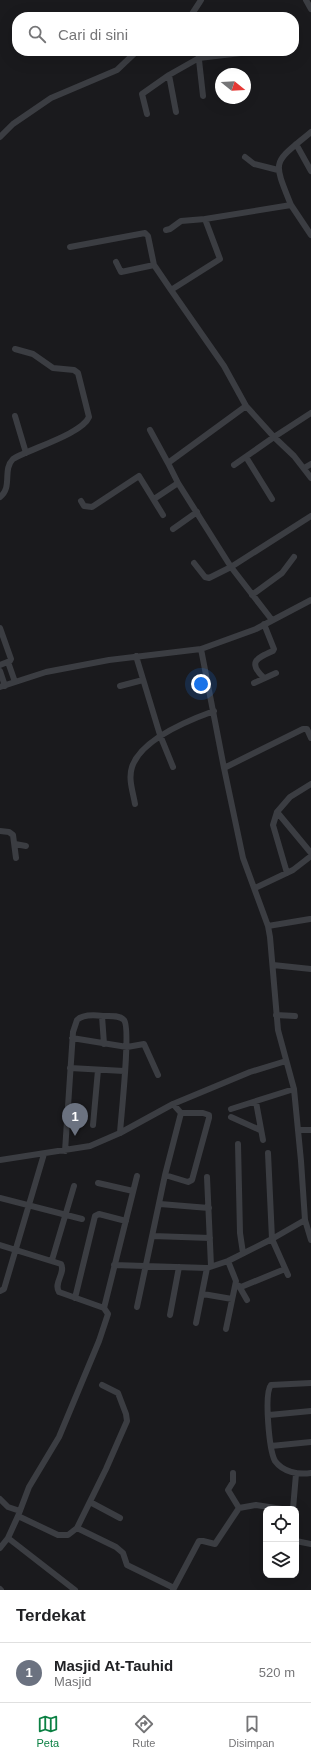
<!DOCTYPE html>
<html lang="id">
<head>
<meta charset="utf-8">
<style>
	:root { --surface:#fff; --page:#f6f6f6; --text:#202124; --muted:#757577; --line:#e0e0e0; --accent:#0b8043 }
	body { margin:0; font-family:Arial,sans-serif; background:var(--page); color:var(--text) }
	.controls { position:absolute; right:12px; bottom:12px; display:grid; overflow:hidden; border-radius:8px; box-shadow:0 4px 16px #0002 }
	.controls button { width:36px; height:36px; display:grid; place-items:center; padding:0; border:0; border-bottom:1px solid var(--line); background:var(--surface); color:var(--text); font:20px sans-serif }
	.compass { position:absolute; left:215px; top:68px; width:36px; height:36px; border-radius:50%; background:var(--surface); box-shadow:0 4px 16px #0002; rotate:108deg }
	.you { position:absolute; left:201px; top:684px; width:14px; height:14px; margin:-10px; border:3px solid #fff; border-radius:50%; background:#1a73e8; box-shadow:0 0 0 6px #1a73e833 }
	.badge { display:grid; place-items:center; width:26px; height:26px; border-radius:50%; background:var(--accent); color:#fff; font-size:13px; font-weight:700 }
	.pin { position:absolute; translate:-50% -33px; filter:drop-shadow(0 1px 2px #0008) }
	.pin::after { content:''; position:absolute; top:21px; width:14px; height:12px; background:inherit; clip-path:polygon(0 0,100% 0,50% 100%) }
	.list { margin:0; padding:0; list-style:none }
	h2 { display:flex; justify-content:space-between; align-items:center; height:52px; margin:0; padding:0 16px; font-size:17px }
	h2 small { font-size:13px; font-weight:400; color:var(--muted) }
	.list li { display:grid; grid-template-columns:26px 1fr auto; gap:12px; align-items:center; box-sizing:border-box; height:60px; padding:0 16px; border-top:1px solid var(--line) }
	.list b { display:block; font-size:15px; white-space:nowrap }
	.list p { margin:0; font-size:13px; white-space:nowrap; color:var(--muted) }
	.list em { font-size:13px; font-style:normal; color:var(--muted) }
	.icon { flex:none; width:22px; height:22px; fill:none; stroke:currentColor; stroke-width:2; stroke-linecap:round; stroke-linejoin:round }
	.map { position:relative; flex:none; width:311px; height:1590px; overflow:hidden }
	.search { position:absolute; background:var(--surface); box-shadow:0 4px 16px #0002; left:12px; right:12px; top:12px; height:44px; display:flex; align-items:center; gap:10px; box-sizing:border-box; padding:0 14px; border-radius:16px; color:var(--muted); font-size:15px }
	.sheet { height:112px; background:var(--surface) }
	nav { display:flex; justify-content:space-around; align-items:center; box-sizing:border-box; height:56px; border-top:1px solid var(--line); background:var(--surface); font-size:11px; color:var(--muted) }
	nav a { display:grid; justify-items:center; gap:2px }
	nav .on { color:var(--accent) }
	.map>svg:first-child { display:block }
</style>
</head>
<body>
<div class="map">
<svg width="311" height="1590" viewBox="0 0 311 1590">
	<rect width="100%" height="100%" fill="#1a1a1d"/>
	<g fill="none" stroke-linecap="round" stroke-linejoin="round">
		<path stroke="#3b3d42" stroke-width="6" d="M306 0 311 9
			M190 17 201 0
			M198 51 203 96
			M169 75 176 112
			M147 114 142 94 169 75 199 58 259 51
			M0 137 13 124 51 98 117 70 137 51
			M296 144 311 171
			M245 157 254 164 278 170
			M291 205C272 158 273 164 311 132
			M166 230 170 229 181 221 205 219
			M70 247 145 233 148 236 154 265 171 290
			M116 262 121 272 154 265
			M246 406 274 437 311 413
			M15 416 26 453
			M150 430 168 463
			M246 457 272 499
			M234 465 274 437 294 456 311 478
			M304 468 311 464
			M0 497C13 487 2 470 13 459 29 449 82 434 89 417L78 373 74 370 53 368 33 354 15 349
			M154 499 178 483
			M81 501 84 506 92 507 139 476 163 515
			M173 529 197 512
			M194 563 205 577 209 578 231 567 311 516
			M252 595 282 573 294 557
			M272 620 231 567 178 483 168 463 246 406 224 366 171 290 220 259 205 219 291 205 311 235
			M0 628 11 659 10 661 0 665
			M201 649 224 768 243 858 268 926 270 937 278 1030 294 1089 301 1161 305 1220 311 1240
			M136 656 160 735 173 767
			M8 662 15 682
			M0 671 5 686
			M264 678C247 662 257 658 273 651L274 649 264 624
			M254 683 276 673
			M120 686 143 680
			M0 687 46 672 109 660 201 649 256 629 311 600
			M224 768 303 729H307L311 738
			M135 804C133 792 128 779 132 767 141 739 189 720 214 711
			M277 812 290 797 311 784
			M0 831 9 832 13 835 16 858
			M15 844 26 846
			M287 873 273 825 277 812 311 853
			M255 888 293 870 311 856
			M268 926 310 919
			M273 965 311 969
			M276 1015 295 1016
			M102 1016 104 1044
			M72 1038 127 1047 144 1044 158 1075
			M70 1068 124 1071
			M256 1102 263 1140
			M231 1109 294 1089
			M231 1117 260 1130
			M93 1125 98 1070
			M298 1130H311
			M238 1144 240 1233 243 1253
			M65 1151 73 1032 77 1020C83 1014 95 1015 103 1016 110 1016 119 1015 124 1020 131 1028 121 1117 120 1133
			M268 1153 272 1239 288 1275
			M0 1160 90 1146 120 1133 173 1104 250 1072 286 1061
			M165 1175 188 1182 192 1180 209 1118V1115L203 1113H181
			M207 1177 211 1266
			M98 1183 133 1191
			M0 1198 82 1219
			M160 1204 209 1208
			M153 1236 210 1238
			M0 1245 61 1264C66 1273 53 1283 59 1292L104 1308
			M52 1260 74 1186
			M114 1265 207 1268 228 1261 272 1239 305 1220
			M239 1286 247 1300
			M241 1287 285 1269
			M0 1291 4 1289 44 1154
			M203 1294 232 1299
			M75 1298 95 1216 99 1214 126 1221
			M137 1307 165 1175 181 1113 173 1104
			M170 1315 179 1267
			M196 1323 207 1268
			M226 1329 236 1281 228 1261
			M311 1383 271 1385C264 1393 269 1450 275 1461 283 1472 298 1475 311 1473
			M269 1415 311 1411
			M271 1446 311 1442
			M233 1473V1482L228 1490 239 1508
			M0 1499 8 1507 20 1511
			M90 1502 120 1518
			M293 1509 296 1474
			M18 1516 29 1487 59 1437 99 1341 108 1314 104 1308 137 1176
			M77 1528 116 1547 123 1553 127 1565 174 1588
			M8 1538 75 1590
			M296 1541 311 1544
			M0 1548 8 1538 18 1516 58 1535H68L77 1528 106 1469 127 1421 126 1414 118 1393 102 1385
			M0 1589 1 1590
			M173 1590 199 1541H203L215 1544 239 1508 256 1505 282 1509"/>
	</g>
</svg>
<div class="controls">
<button><svg class="icon" aria-label="locate" viewBox="0 0 24 24"><circle cx="12" cy="12" r="6"/><path d="M12 2v4M12 18v4M2 12h4M18 12h4"/></svg></button>
<button><svg class="icon" aria-label="layers" viewBox="0 0 24 24"><path d="M12 4l9 5-9 5-9-5zM3 14l9 5 9-5"/></svg></button>
</div>
<svg class="compass" viewBox="-18 -18 36 36"><path d="M0-13l5 13h-10z" fill="#e53935"/><path d="M0 13l5-13h-10z" fill="#757577"/></svg>
<div class="you"></div>
<div class="pin badge" style="left:75px;top:1136px;background:#6b7280">1</div>
<div class="search"><svg class="icon" aria-label="search" viewBox="0 0 24 24"><circle cx="10" cy="10" r="6"/><path d="M15 15l6 6"/></svg>Cari di sini</div>
</div>
<section class="sheet">
<h2>Terdekat<small></small></h2>
<ul class="list">
<li><span class="badge" style="background:#6b7280">1</span><div><b>Masjid At-Tauhid</b><p>Masjid</p></div><em>520 m</em></li>
</ul>
</section>
<nav>
<a class="on"><svg class="icon" aria-label="map" viewBox="0 0 24 24"><path d="M3 6l6-2 6 2 6-2v14l-6 2-6-2-6 2zM9 4v14M15 6v14"/></svg>Peta</a>
<a><svg class="icon" aria-label="directions" viewBox="0 0 24 24"><path d="M12 3l9 9-9 9-9-9zM9 14v-3h6M13 9l2 2-2 2"/></svg>Rute</a>
<a><svg class="icon" aria-label="saved" viewBox="0 0 24 24"><path d="M7 4h10v16l-5-4-5 4z"/></svg>Disimpan</a>
</nav>
</body>
</html>
